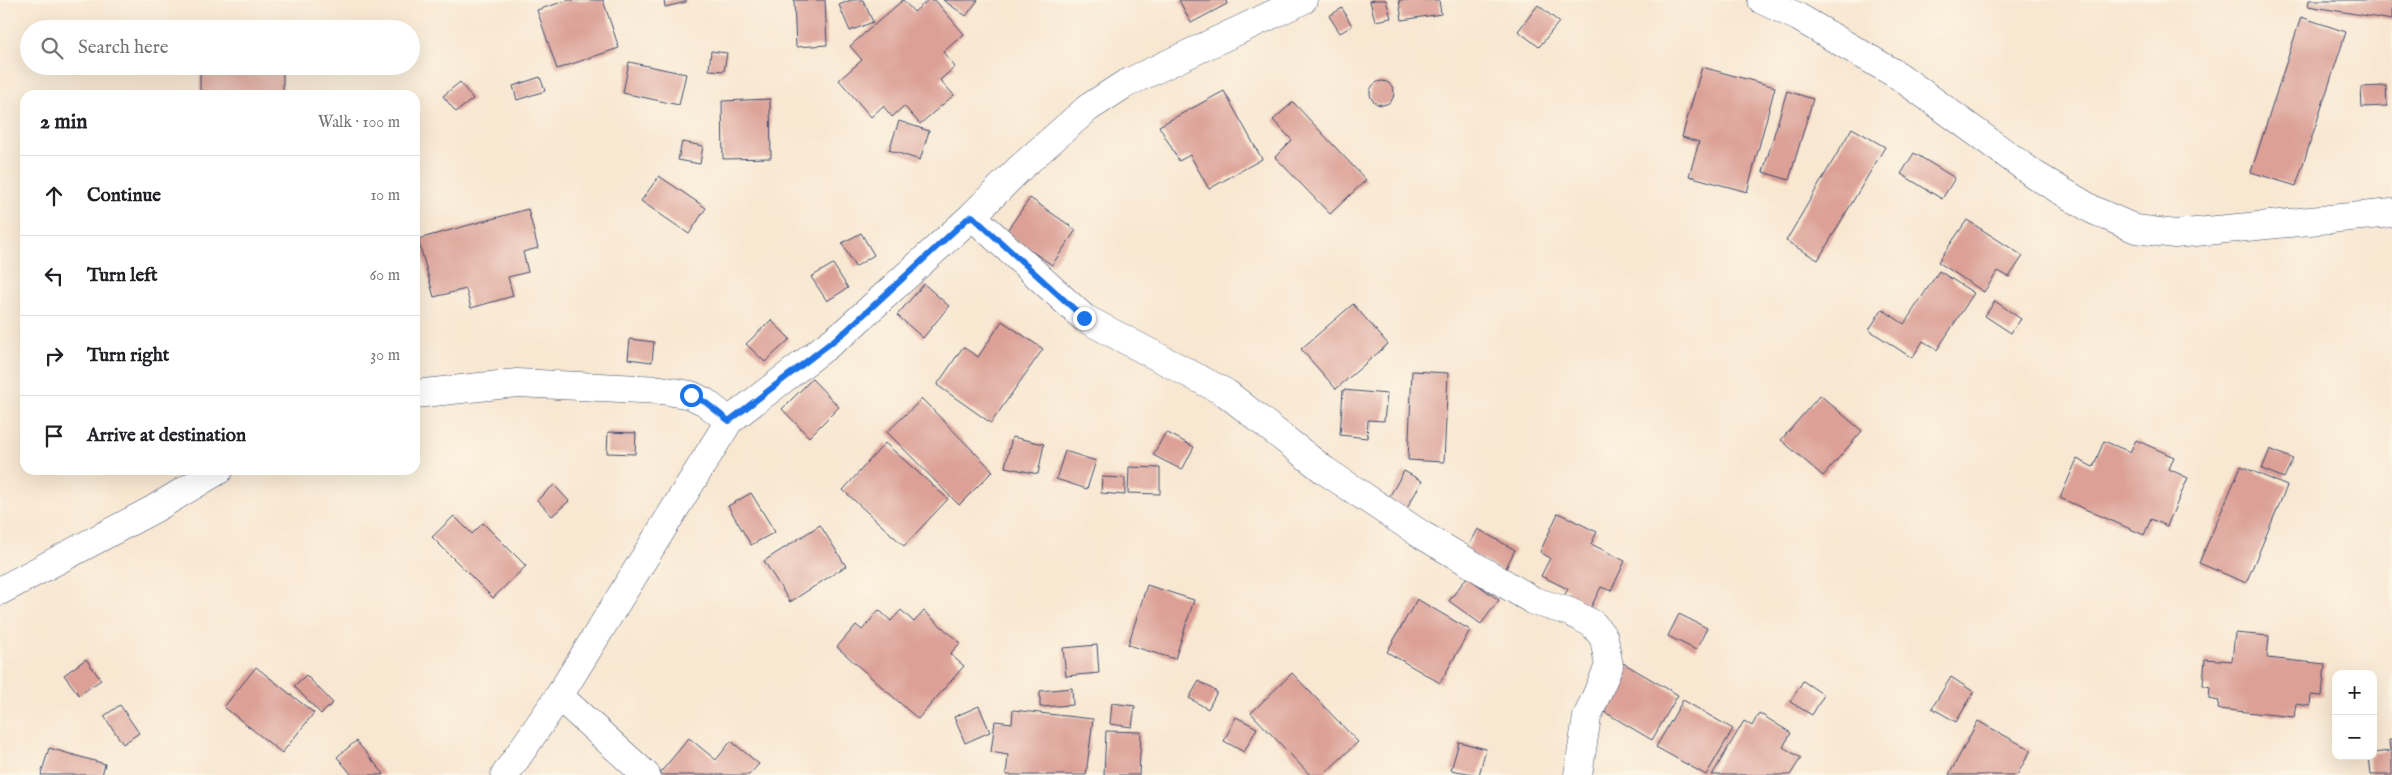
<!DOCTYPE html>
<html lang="en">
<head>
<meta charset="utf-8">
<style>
	:root { --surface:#fff; --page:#f2f2f2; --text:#202124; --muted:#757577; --line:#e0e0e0 }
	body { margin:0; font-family:"IM FELL English",serif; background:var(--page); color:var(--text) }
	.controls { position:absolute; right:15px; bottom:15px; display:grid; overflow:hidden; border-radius:10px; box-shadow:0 5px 20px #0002 }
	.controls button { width:45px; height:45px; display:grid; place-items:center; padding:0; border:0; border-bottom:1px solid var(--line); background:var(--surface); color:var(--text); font:25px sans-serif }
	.stop { position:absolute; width:15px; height:15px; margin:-11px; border:4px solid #1a73e8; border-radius:50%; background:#fff }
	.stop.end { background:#1a73e8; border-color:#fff; box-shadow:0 1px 5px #0008 }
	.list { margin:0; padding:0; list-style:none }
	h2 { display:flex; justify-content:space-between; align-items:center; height:65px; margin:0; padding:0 20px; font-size:21px }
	h2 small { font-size:16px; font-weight:400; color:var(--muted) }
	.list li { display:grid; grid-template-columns:32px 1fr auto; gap:15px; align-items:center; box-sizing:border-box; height:80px; padding:0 20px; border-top:1px solid var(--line) }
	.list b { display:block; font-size:19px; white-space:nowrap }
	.list em { font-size:16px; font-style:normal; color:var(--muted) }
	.icon { flex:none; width:28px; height:28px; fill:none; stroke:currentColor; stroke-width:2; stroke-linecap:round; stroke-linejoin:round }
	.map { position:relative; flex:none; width:2392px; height:775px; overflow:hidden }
	.search { position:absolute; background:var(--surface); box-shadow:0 5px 20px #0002; left:20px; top:20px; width:400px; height:55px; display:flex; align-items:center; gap:12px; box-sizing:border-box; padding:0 18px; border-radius:28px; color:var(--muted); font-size:19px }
	.panel { position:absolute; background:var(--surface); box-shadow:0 5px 20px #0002; left:20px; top:90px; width:400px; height:385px; border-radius:15px }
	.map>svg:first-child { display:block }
</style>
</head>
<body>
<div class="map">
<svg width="2392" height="775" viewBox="0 0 2392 775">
	<rect width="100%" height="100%" fill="#fcf5e5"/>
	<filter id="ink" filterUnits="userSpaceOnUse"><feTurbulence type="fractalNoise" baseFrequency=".02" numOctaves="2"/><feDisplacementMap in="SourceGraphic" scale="10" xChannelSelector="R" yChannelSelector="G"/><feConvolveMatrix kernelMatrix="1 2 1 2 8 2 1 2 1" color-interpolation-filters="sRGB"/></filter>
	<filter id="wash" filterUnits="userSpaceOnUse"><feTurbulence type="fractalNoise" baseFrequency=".0096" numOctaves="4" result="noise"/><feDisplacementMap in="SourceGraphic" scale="20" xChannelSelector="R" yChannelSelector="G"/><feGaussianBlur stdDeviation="1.12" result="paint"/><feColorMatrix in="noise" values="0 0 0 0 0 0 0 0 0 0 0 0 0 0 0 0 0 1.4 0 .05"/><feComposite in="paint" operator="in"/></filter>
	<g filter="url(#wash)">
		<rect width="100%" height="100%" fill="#f8e7d1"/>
		<g id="blocks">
			<path fill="#dca097" d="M569 0H603L619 48 557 69 537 10Z
				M664 0H686V2L665 7Z
				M794 0H825L827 45 796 47Z
				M851 0H863L873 22 850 31 839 5Z
				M903 0 914 12 928 0H935L964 34 943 52 955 67 940 80 954 95 920 124 904 106 892 117 883 106 871 117 839 80 862 60 850 46Z
				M943 0H978L966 16Z
				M1179 0H1226L1227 4 1191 23Z
				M1375 0H1386L1391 18 1375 21 1370 1Z
				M1399 0H1439L1441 14 1402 20Z
				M2309 0H2392V20L2308 6Z
				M1538 5 1559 22 1539 47 1518 31Z
				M1342 8 1352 26 1340 33 1329 16Z
				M2301 17 2346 32 2296 186 2251 172Z
				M711 51 727 53 724 71 709 70Z
				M629 62 686 74 679 105 623 93Z
				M200 66H283V95L200 94Z
				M1702 67 1775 87 1747 192 1689 176 1699 142 1682 137Z
				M540 77 545 91 517 100 513 86Z
				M1370 93a12 12 0 1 1 24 0a12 12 0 1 1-24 0Z
				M460 82 473 99 456 112 443 96Z
				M2386 86 2387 106 2362 107 2361 87Z
				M1224 91 1262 159 1209 189 1190 155 1179 161 1159 126Z
				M1787 91 1813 99 1789 180 1763 172Z
				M770 99 771 158 723 159 722 101Z
				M1293 102 1366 180 1330 214 1275 157 1292 140 1273 120Z
				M899 121 929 131 920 160 889 150Z
				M1852 128 1885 147 1818 260 1786 241Z
				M682 142 703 146 700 164 678 160Z
				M1914 153 1955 178 1942 199 1901 174Z
				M659 176 706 208 689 234 641 201Z
				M1030 198 1076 230 1052 265 1005 233Z
				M528 209 538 248 523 252 528 272 508 277 513 296 471 308 466 289 434 297 418 239Z
				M1967 220 2023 256 2009 277 1998 271 1984 292 1938 262Z
				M861 233 874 255 855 267 842 243Z
				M833 264 848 288 827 301 811 277Z
				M1939 271 1974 293 1937 350 1923 341 1912 358 1869 330 1882 309 1904 324Z
				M924 284 949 306 923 338 897 315Z
				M1995 301 2021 319 2011 333 1985 316Z
				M1353 304 1388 344 1336 389 1301 349Z
				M771 320 790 339 765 362 746 344Z
				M1002 321 1043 349 991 423 937 385 963 347 978 357Z
				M630 339 654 342 652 362 628 359Z
				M1412 371 1448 373 1444 462 1408 460Z
				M812 379 839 407 809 437 782 409Z
				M1343 390 1387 394 1384 421 1368 420 1367 438 1340 435Z
				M1820 395 1862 431 1823 476 1781 440Z
				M922 399 993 471 959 505 887 432Z
				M608 432 636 433 635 454 607 453Z
				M1166 432 1194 447 1182 470 1153 455Z
				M1012 437 1044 444 1038 474 1005 467Z
				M2136 440 2174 457 2169 469 2188 478 2167 526 2151 519 2144 535 2060 498 2077 459 2093 467 2104 441 2130 452Z
				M885 443 948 499 904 546 843 490Z
				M2270 449 2293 459 2284 478 2262 469Z
				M1065 451 1096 461 1087 489 1056 479Z
				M2241 466 2287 486 2246 583 2199 563Z
				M1129 467 1160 468V494L1128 493Z
				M1404 471 1422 481 1406 510 1388 499Z
				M1102 477 1125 478V495L1101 493Z
				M554 485 569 501 552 516 537 500Z
				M751 493 775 532 751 545 728 506Z
				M1558 513 1597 532 1591 544 1625 561 1611 591 1601 587 1590 609 1564 596 1568 589 1541 576 1550 558 1540 552Z
				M454 516 472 534 483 523 526 566 493 598 432 537Z
				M820 525 846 566 790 602 764 561Z
				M1478 529 1515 550 1504 572 1466 551Z
				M1467 577 1499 600 1481 624 1449 601Z
				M1147 585 1194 600 1175 659 1128 645Z
				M1417 599 1470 630 1440 683 1387 652Z
				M879 610 891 621 901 610 914 622 924 611 960 643 950 654 964 666 918 719 837 647 856 625 862 630Z
				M1679 614 1707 628 1696 650 1668 636Z
				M2235 633 2269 636 2267 658 2325 664 2322 696 2311 695 2310 706 2296 704 2294 717 2218 709 2219 701 2209 699 2210 687 2203 685 2205 659 2232 661Z
				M1097 645 1099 673 1066 676 1063 648Z
				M86 659 101 680 79 695 64 675Z
				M1623 663 1678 695 1652 740 1596 707Z
				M256 667 314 713 282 753 224 707Z
				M1292 673 1358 742 1323 775H1310L1251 713Z
				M306 675 333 703 321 714 294 686Z
				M1951 677 1974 692 1956 722 1932 708Z
				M1199 681 1217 692 1208 709 1189 698Z
				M1803 681 1824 695 1812 715 1790 702Z
				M1072 688 1073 705 1040 707V691Z
				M1683 700 1733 729 1706 775 1656 747Z
				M1112 703 1135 706 1132 727 1110 724Z
				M120 705 139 733 123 744 104 716Z
				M979 706 990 732 965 743 954 717Z
				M1013 710 1093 719 1086 775H1006L1008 755 991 752 995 721 1012 723Z
				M1759 713 1791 733 1783 747 1801 758 1790 775H1712L1744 721 1752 726Z
				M1236 717 1257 728 1244 752 1224 741Z
				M1978 721 2031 750 2017 775H1949Z
				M1106 731 1141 732 1139 775H1104Z
				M689 738 716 760 731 741 759 764 749 775H663L660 773Z
				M2389 740H2392V775H2371L2369 756H2373V753L2390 751Z
				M356 741 384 774 383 775H352L337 757Z
				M1459 742 1486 749 1479 775 1451 770Z
				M49 748 105 764 102 775H41Z"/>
		</g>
	</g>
	<g filter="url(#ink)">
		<use href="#blocks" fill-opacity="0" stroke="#3c4b6f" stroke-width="1"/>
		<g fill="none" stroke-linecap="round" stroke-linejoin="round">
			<defs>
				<path id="street" d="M1762 0 1798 17 1899 76 2035 175 2093 210 2136 229 2175 234 2392 213
					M972 216 1084 318 1226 393 1324 470 1422 535 1534 601 1570 612 1593 624 1604 638 1609 666 1587 717 1578 775
					M415 394 517 383 661 390 691 395 705 402 729 421 846 331 972 216 1020 168 1088 108 1125 84 1303 0
					M0 591 154 509 219 470
					M559 696 646 775
					M505 775 559 696 729 421"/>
			</defs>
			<use href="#street" stroke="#3c4b6f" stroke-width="29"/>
			<use href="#street" stroke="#fff" stroke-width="28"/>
		</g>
	</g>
	<g fill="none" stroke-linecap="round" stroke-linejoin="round" filter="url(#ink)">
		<path stroke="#1a73e8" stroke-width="6" d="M691 395 705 402 729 421 846 331 967 219 972 216 1084 318"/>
	</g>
</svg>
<div class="controls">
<button>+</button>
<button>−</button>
</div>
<div class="stop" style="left:691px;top:395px"></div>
<div class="stop end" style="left:1084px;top:318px"></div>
<div class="search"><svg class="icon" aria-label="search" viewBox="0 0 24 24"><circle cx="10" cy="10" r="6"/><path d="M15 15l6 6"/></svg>Search here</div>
<section class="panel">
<h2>2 min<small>Walk · 100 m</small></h2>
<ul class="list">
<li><svg class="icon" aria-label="ahead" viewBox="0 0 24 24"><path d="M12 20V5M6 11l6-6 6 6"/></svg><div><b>Continue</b></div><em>10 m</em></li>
<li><svg class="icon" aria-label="left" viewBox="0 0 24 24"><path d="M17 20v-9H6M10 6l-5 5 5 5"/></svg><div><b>Turn left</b></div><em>60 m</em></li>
<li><svg class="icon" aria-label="right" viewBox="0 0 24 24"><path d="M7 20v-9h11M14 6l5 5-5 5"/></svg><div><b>Turn right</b></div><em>30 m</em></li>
<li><svg class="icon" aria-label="arrive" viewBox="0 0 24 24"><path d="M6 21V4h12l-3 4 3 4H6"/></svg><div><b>Arrive at destination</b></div></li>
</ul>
</section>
</div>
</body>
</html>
